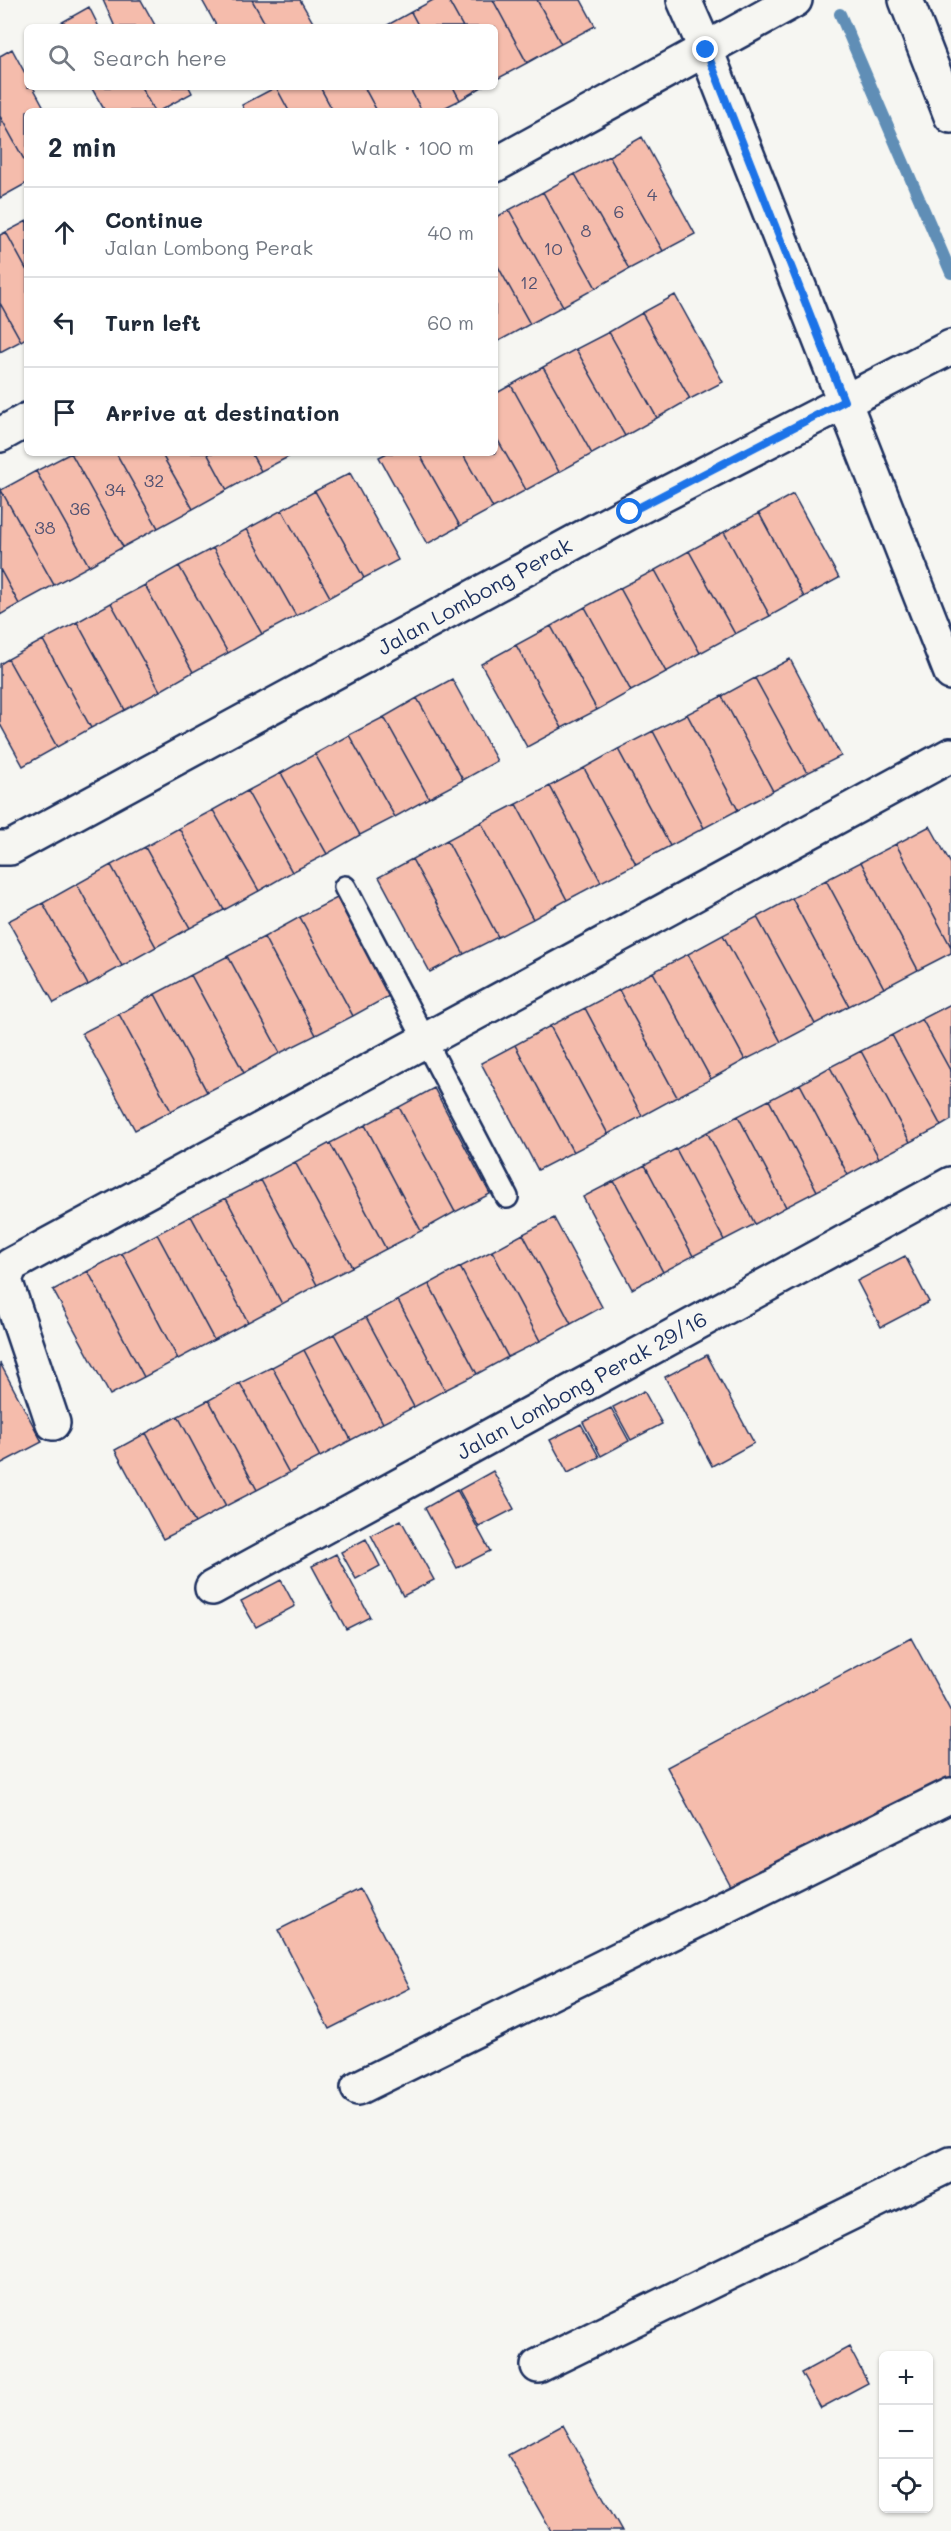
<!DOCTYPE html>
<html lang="en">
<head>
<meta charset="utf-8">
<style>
	:root { --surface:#fff; --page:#f2f2f3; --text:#1f2937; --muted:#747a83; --line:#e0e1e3 }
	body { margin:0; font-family:Mali,sans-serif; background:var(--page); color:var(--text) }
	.controls { position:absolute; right:18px; bottom:18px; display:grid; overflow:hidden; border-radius:9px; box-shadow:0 2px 4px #0004 }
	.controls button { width:54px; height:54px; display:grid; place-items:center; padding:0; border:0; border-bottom:2px solid var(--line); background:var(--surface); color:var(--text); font:30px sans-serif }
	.stop { position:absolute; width:18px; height:18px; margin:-14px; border:4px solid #1a73e8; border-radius:50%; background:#fff }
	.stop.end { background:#1a73e8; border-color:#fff; box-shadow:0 2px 6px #0008 }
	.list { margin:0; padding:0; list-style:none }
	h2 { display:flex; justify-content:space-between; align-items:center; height:78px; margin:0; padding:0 24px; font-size:26px }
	h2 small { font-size:20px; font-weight:400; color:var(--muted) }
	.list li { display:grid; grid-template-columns:39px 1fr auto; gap:18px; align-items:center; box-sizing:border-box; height:90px; padding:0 24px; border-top:2px solid var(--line) }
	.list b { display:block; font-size:22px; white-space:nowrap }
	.list p { margin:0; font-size:20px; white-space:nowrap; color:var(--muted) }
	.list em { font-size:20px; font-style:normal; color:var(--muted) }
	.icon { flex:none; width:33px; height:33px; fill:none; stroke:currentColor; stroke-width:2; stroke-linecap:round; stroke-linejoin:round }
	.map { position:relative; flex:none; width:951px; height:2531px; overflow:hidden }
	.search { position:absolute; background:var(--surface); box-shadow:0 2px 4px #0004; left:24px; top:24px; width:474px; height:66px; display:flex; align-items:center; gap:15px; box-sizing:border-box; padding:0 21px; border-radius:9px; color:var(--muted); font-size:22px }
	.panel { position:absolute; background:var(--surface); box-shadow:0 2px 4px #0004; left:24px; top:108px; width:474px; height:348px; border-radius:9px }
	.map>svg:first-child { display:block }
</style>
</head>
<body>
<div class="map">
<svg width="951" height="2531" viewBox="0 0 951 2531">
	<rect width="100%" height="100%" fill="#f6f6f2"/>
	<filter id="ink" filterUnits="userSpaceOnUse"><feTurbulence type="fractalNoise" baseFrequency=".0167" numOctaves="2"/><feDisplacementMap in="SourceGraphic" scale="12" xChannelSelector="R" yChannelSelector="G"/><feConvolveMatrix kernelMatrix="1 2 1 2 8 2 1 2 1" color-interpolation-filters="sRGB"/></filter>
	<g filter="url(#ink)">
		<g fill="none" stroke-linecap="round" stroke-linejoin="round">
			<path stroke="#618eb6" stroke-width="12" d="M840 14 951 273"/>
		</g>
		<path fill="#f5bcac" stroke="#1b2f5e" stroke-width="1.5" d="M103 0H141L156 27H115Z
			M202 0H252L267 27H217Z
			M252 0H300L315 26 267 27Z
			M433 0H448L463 27H419L411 12Z
			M448 0H493L527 63 495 80V27H463Z
			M493 0H537L561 44 527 63Z
			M537 0H581L595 26 561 44Z
			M89 7 99 27H58L57 25Z
			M411 12 419 27H384Z
			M12 49 27 77V87H33L46 111H27V165L0 116V56Z
			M91 87H141L154 111H105Z
			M141 87H189L192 93 159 111H154Z
			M276 87H320L333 111H289Z
			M276 87 289 111H245L242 105Z
			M320 87H364L377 111H333Z
			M364 87H409L422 111H377Z
			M409 87H453L460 100 438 111H422Z
			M453 87H482L460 100Z
			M0 116 27 165V183L0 198Z
			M642 137 695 234 663 251 609 156Z
			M609 156 663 251 629 269 575 174Z
			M575 174 629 269 596 288 543 192Z
			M543 192 596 288 563 306 509 210Z
			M509 210 563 306 530 324 495 261V218Z
			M27 221V271L6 232Z
			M6 232 27 271V337L21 341 0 303V235Z
			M495 261 530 324 497 342 495 339Z
			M675 295 723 382 690 399 642 313Z
			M0 303 21 341 0 352Z
			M642 313 690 399 657 418 609 332Z
			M609 332 657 418 625 436 576 349Z
			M576 349 625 436 592 454 543 367Z
			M543 367 592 454 559 472 511 385Z
			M511 385 559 472 526 490 495 435V394Z
			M495 435 526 490 493 508 462 453H495Z
			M71 453 123 547 89 566 36 471Z
			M71 453H116L158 528 123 547Z
			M116 453H161L193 509 158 528Z
			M161 453H207L227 490 193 509Z
			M207 453H251L261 471 227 490Z
			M251 453H296L261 471Z
			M387 453H419L460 526 427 544 379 457Z
			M419 453H462L493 508 460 526Z
			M36 471 89 566 54 585 1 490Z
			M350 473 398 560 364 578 315 491Z
			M1 490 54 585 19 604 0 569Z
			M315 491 364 578 330 597 282 510Z
			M793 494 839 578 804 597 759 513Z
			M282 510 330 597 296 616 247 529Z
			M759 513 804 597 770 616 724 532Z
			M247 529 296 616 262 634 213 548Z
			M724 532 770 616 735 634 689 551Z
			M213 548 262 634 228 653 179 566Z
			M689 551 735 634 700 653 655 570Z
			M179 566 228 653 193 672 145 585Z
			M0 569 19 604 0 615Z
			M655 570 700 653 666 672 620 588Z
			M145 585 193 672 160 691 111 603Z
			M620 588 666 672 631 691 585 607Z
			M111 603 160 691 125 710 77 622Z
			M585 607 631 691 597 710 551 626Z
			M77 622 125 710 91 728 43 640Z
			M551 626 597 710 562 728 516 645Z
			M43 640 91 728 57 747 8 659Z
			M516 645 562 728 527 747 481 664Z
			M8 659 57 747 23 766 0 724V664Z
			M790 659 841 756 807 773 755 678Z
			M755 678 807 773 773 791 722 696Z
			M452 679 497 761 463 780 417 698Z
			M722 696 773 791 738 810 687 714Z
			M417 698 463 780 429 798 384 717Z
			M687 714 738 810 704 828 653 731Z
			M384 717 429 798 395 817 349 735Z
			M653 731 704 828 670 846 618 749Z
			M349 735 395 817 360 835 315 754Z
			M618 749 670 846 636 864 584 768Z
			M315 754 360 835 327 854 281 773Z
			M584 768 636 864 601 882 550 786Z
			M281 773 327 854 292 872 247 791Z
			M550 786 601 882 567 900 516 804Z
			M247 791 292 872 259 891 213 810Z
			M516 804 567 900 533 919 481 822Z
			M213 810 259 891 224 910 179 828Z
			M481 822 533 919 498 937 447 840Z
			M930 826 951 864V947L896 844Z
			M179 828 224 910 190 928 145 847Z
			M447 840 498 937 464 954 412 859Z
			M896 844 951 947V953L918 970 861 862Z
			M145 847 190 928 156 947 111 865Z
			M412 859 464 954 430 972 379 877Z
			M861 862 918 970 884 988 826 880Z
			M111 865 156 947 122 966 77 884Z
			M826 880 884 988 849 1006 792 898Z
			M77 884 122 966 88 985 43 903Z
			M337 898 389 996 353 1016 300 917Z
			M792 898 849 1006 815 1024 757 917Z
			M43 903 88 985 54 1003 8 921Z
			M300 917 353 1016 316 1035 264 937Z
			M757 917 815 1024 781 1042 723 935Z
			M723 935 781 1042 745 1060 688 954Z
			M264 937 316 1035 280 1053 228 956Z
			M688 954 745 1060 711 1079 653 972Z
			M228 956 280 1053 244 1073 191 975Z
			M653 972 711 1079 677 1097 619 990Z
			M191 975 244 1073 207 1092 155 994Z
			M619 990 677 1097 642 1116 585 1008Z
			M155 994 207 1092 171 1111 119 1014Z
			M951 1004V1072L922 1019Z
			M585 1008 642 1116 608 1134 550 1026Z
			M119 1014 171 1111 135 1130 82 1033Z
			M922 1019 951 1072V1120L941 1126 892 1035Z
			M550 1026 608 1134 573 1152 515 1045Z
			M892 1035 941 1126 910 1142 861 1051Z
			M515 1045 573 1152 538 1170 481 1063Z
			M861 1051 910 1142 879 1158 830 1067Z
			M830 1067 879 1158 848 1175 800 1084Z
			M800 1084 848 1175 817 1191 769 1100Z
			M434 1088 490 1194 455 1212 399 1107Z
			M769 1100 817 1191 786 1207 738 1116Z
			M399 1107 455 1212 421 1231 365 1125Z
			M738 1116 786 1207 755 1224 707 1132Z
			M365 1125 421 1231 386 1249 330 1143Z
			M707 1132 755 1224 724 1240 676 1149Z
			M330 1143 386 1249 352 1267 295 1162Z
			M676 1149 724 1240 693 1256 645 1165Z
			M295 1162 352 1267 317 1285 261 1180Z
			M645 1165 693 1256 663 1272 614 1181Z
			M261 1180 317 1285 282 1304 226 1198Z
			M614 1181 663 1272 632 1289 583 1197Z
			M226 1198 282 1304 248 1322 191 1216Z
			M191 1216 248 1322 214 1340 157 1234Z
			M554 1218 602 1307 571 1324 523 1234Z
			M157 1234 214 1340 178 1359 122 1253Z
			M523 1234 571 1324 540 1341 492 1251Z
			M492 1251 540 1341 508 1357 460 1267Z
			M122 1253 178 1359 144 1377 88 1271Z
			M905 1256 929 1302 881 1327 857 1281Z
			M460 1267 508 1357 477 1374 429 1284Z
			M88 1271 144 1377 110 1395 53 1290Z
			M429 1284 477 1374 445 1390 398 1300Z
			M398 1300 445 1390 414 1407 366 1317Z
			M366 1317 414 1407 383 1423 334 1334Z
			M334 1334 383 1423 351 1440 304 1350Z
			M304 1350 351 1440 320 1457 272 1367Z
			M707 1355 754 1443 712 1466 665 1377Z
			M0 1363 42 1442 0 1464Z
			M272 1367 320 1457 289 1473 240 1383Z
			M240 1383 289 1473 257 1490 209 1400Z
			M644 1391 662 1424 631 1440 613 1407Z
			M209 1400 257 1490 226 1506 178 1416Z
			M611 1408 629 1441 601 1456 583 1422Z
			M178 1416 226 1506 195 1523 146 1433Z
			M581 1424 599 1457 568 1473 550 1440Z
			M146 1433 195 1523 163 1539 115 1450Z
			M493 1471 514 1509 479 1527 459 1490Z
			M457 1490 490 1551 457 1568 425 1508Z
			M401 1520 434 1580 403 1596 371 1535Z
			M366 1539 380 1566 356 1579 341 1552Z
			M336 1554 370 1617 346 1629 312 1566Z
			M281 1580 295 1606 256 1627 241 1601Z
			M911 1638 951 1712V1783L736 1896 667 1767Z
			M360 1889 410 1988 329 2029 278 1930Z
			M849 2347 868 2383 821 2408 801 2373Z
			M563 2425 622 2531H551L508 2455Z"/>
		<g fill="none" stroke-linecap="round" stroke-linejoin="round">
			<defs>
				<path id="service" d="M345 887 507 1197"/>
				<path id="minor" d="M684 0 706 50 951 673
					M906 0 951 116
					M495 165 795 0
					M0 435 27 420
					M0 848H10L630 512 951 347
					M53 1423 5 1280 11 1265 951 755
					M212 1588 951 1184
					M358 2088 951 1795
					M538 2366 951 2164"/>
			</defs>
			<use href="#service" stroke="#1b2f5e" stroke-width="26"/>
			<use href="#minor" stroke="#1b2f5e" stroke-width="38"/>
			<use href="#service" stroke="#f6f6f2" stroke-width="21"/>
			<use href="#minor" stroke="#f6f6f2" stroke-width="33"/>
		</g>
	</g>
	<g fill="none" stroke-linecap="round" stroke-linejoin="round" filter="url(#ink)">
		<path stroke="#1a73e8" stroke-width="8" d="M630 512 844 401 706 50"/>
	</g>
	<g text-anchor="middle" stroke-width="4.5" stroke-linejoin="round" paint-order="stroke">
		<g font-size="18" fill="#525272">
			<text x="652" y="201">4</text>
			<text x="619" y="218">6</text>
			<text x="586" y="237">8</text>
			<text x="553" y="255">10</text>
			<text x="529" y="289">12</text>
			<text x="154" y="487">32</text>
			<text x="115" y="496">34</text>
			<text x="80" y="515">36</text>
			<text x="45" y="534">38</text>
		</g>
		<g font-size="21" fill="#1b2f5e" stroke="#f6f6f2">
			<text transform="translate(475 597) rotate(-29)" y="7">Jalan Lombong Perak</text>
			<text transform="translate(582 1386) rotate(-29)" y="7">Jalan Lombong Perak 29/16</text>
		</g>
	</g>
</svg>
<div class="controls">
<button>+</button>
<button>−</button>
<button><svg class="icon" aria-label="locate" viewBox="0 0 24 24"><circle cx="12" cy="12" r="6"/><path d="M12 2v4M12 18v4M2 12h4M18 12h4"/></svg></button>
</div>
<div class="stop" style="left:630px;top:512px"></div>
<div class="stop end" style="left:706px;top:50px"></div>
<div class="search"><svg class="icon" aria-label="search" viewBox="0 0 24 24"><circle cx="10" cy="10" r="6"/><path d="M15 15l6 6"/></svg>Search here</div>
<section class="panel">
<h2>2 min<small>Walk · 100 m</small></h2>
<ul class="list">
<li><svg class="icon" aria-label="ahead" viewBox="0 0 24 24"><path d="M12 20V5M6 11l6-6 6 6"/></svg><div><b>Continue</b><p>Jalan Lombong Perak</p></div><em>40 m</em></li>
<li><svg class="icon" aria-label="left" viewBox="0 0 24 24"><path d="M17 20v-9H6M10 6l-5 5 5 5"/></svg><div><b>Turn left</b></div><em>60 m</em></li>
<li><svg class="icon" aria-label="arrive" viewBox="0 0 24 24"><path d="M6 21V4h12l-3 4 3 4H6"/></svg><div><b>Arrive at destination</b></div></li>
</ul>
</section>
</div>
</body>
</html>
